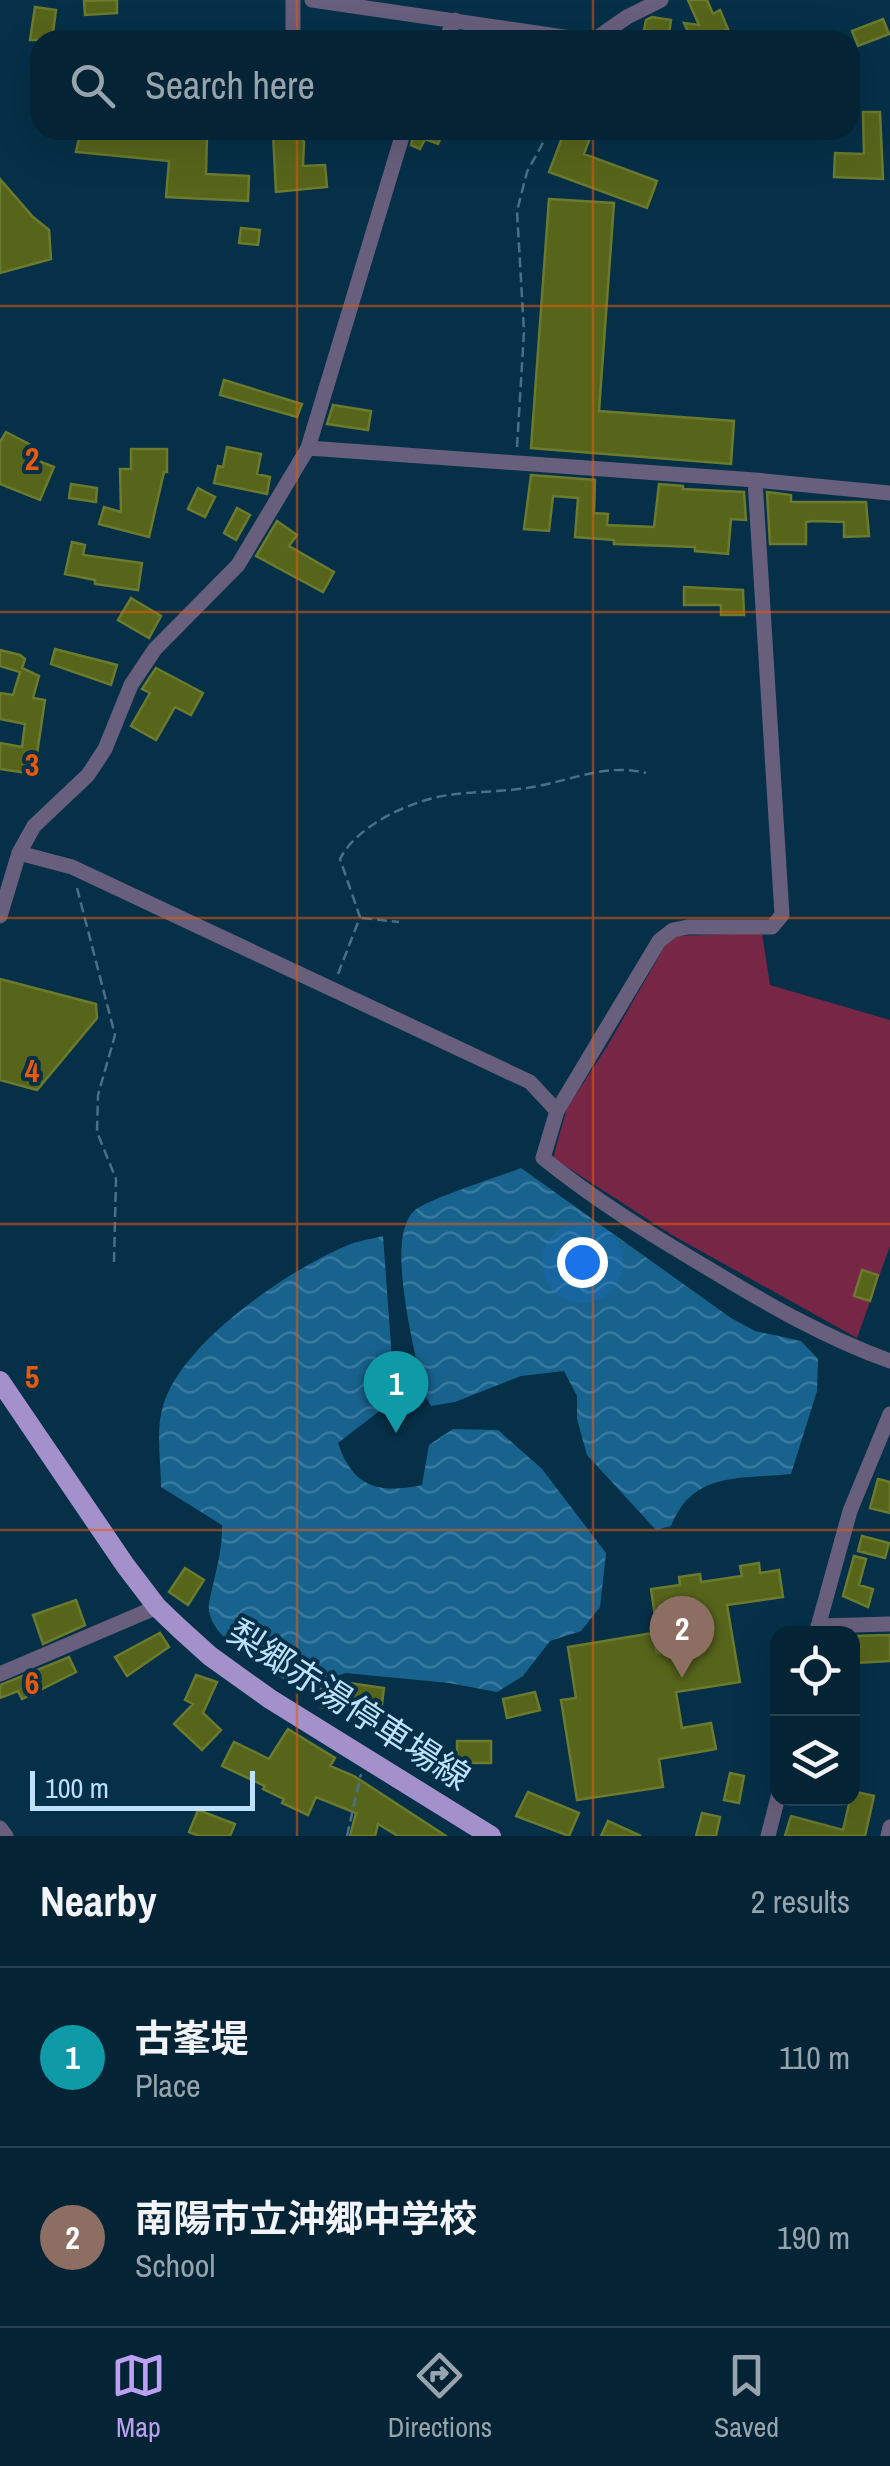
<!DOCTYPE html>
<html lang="en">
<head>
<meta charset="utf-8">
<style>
	:root { --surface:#042436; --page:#0d2c3e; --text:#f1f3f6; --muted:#97a4ad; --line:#254151; --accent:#bca0f2 }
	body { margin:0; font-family:"Archivo Narrow","Noto Sans JP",sans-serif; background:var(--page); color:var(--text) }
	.controls { position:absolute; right:30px; bottom:30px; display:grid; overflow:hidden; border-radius:20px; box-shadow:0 10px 40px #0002 }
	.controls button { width:90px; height:90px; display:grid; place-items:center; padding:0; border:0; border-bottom:2px solid var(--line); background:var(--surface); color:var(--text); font:50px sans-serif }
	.scale { position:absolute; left:30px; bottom:25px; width:225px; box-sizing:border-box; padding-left:10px; border:5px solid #bee1fb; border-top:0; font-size:28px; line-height:35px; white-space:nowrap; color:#bee1fb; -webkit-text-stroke:8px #053048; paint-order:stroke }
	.you { position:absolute; left:582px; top:1262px; width:35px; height:35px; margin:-25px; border:8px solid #fff; border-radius:50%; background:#1a73e8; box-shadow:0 0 0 15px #1a73e833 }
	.badge { display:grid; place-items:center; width:65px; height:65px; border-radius:50%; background:var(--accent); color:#fff; font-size:32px; font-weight:700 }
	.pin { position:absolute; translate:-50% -82px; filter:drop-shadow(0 2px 5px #0008) }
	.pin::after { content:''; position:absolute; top:52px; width:35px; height:30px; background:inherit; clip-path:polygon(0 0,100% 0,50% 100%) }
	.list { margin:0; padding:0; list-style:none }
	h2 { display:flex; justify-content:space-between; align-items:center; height:130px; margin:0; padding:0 40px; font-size:42px }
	h2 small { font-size:32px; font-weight:400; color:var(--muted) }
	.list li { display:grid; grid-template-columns:65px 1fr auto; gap:30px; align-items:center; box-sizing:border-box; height:180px; padding:0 40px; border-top:2px solid var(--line) }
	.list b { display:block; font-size:38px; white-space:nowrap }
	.list p { margin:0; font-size:32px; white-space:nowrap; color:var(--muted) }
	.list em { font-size:32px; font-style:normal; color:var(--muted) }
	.icon { flex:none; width:55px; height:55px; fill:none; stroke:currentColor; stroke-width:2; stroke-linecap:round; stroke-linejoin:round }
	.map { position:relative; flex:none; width:890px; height:1836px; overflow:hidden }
	.search { position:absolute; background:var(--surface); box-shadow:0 10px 40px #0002; left:30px; right:30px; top:30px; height:110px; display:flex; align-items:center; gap:25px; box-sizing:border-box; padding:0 35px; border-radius:30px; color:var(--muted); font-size:38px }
	.sheet { height:490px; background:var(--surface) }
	nav { display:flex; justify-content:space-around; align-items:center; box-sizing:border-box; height:140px; border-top:2px solid var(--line); background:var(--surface); font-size:28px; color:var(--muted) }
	nav a { display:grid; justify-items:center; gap:5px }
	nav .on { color:var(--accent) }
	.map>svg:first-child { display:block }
</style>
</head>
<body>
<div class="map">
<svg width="890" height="1836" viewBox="0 0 890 1836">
	<defs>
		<pattern id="water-waves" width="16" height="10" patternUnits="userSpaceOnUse" patternTransform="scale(2.5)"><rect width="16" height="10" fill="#18638e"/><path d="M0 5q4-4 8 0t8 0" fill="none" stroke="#38799f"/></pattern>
	</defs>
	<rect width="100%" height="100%" fill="#053048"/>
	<path fill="#772646" d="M762 933 770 985 890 1020V1246L857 1338 672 1235 553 1158 567 1108 608 1045 666 944 674 936Z"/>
	<path fill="url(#water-waves)" d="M521 1168 731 1318 755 1331 801 1341 818 1359 817 1391 791 1474C741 1479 692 1471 671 1526L656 1530 587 1455 577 1419V1396L564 1371 521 1376 455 1402 431 1406 422 1390C416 1350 384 1239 414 1211 425 1200 501 1176 521 1168Z
		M383 1236 394 1387 382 1409 338 1443C353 1488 379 1494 422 1485L429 1445 453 1429 498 1430 542 1469 606 1553 600 1607 581 1631 550 1641 523 1676 497 1692 449 1683 346 1673 299 1688 288 1682C264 1665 204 1637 209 1603 214 1577 223 1551 222 1525L161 1487C161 1463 156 1433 162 1410 176 1346 288 1270 346 1246 357 1241 371 1239 383 1236Z"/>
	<path fill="#57651b" stroke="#6b7a2d" stroke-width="2.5" d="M117 0V13L85 15 84 1Z
		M688 0H707L713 14 720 10 728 29 703 40H692L684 23 699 25Z
		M35 7 56 10 52 40H30Z
		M652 17 671 20 669 34 644 30 646 20Z
		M883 19 889 34 858 46 852 31Z
		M863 112H880L883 179 834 177 835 153 864 154Z
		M81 130H220L207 136 206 174 249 176 248 201 166 197 169 161 76 152Z
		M415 130H444L438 144 425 139 420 149 411 145Z
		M565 130H593L584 154 657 181 647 208 549 172Z
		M273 133H297L304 142 303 166 325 165 327 187 276 192Z
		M0 179 33 217 49 230 51 259 0 273Z
		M549 199 614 203 599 411 734 421 731 464 531 448Z
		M241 228 260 230 258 245 239 243Z
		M224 380 302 404 297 417 220 395Z
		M333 405 371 411 368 430 327 424Z
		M6 432 29 444 23 455 54 467 40 500 0 484V442Z
		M227 447 261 454 257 474 270 477 267 494 214 483 218 466 223 467Z
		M131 449H167V472H164L149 537 99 524 104 507 121 512 120 469H131Z
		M531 475 595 480 594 513 608 514 607 525 654 527 659 484 683 486V489L744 492 746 520 731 519 728 554 695 551V547L614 544V540L575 537 578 498 553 496 549 531 524 529Z
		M71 484 97 488 96 502 69 498Z
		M198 488 215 497 205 517 188 509Z
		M767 492 791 495V502H866L869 536 844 537V522L813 521 806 522V544H770Z
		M237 508 250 515 236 540 224 533Z
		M277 521 297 535 289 546 334 572 323 592 256 556Z
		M72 542 85 545 83 555 142 563 138 590 95 584V580L65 574Z
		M684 587 743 590 744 615H721V605H684Z
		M131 598 161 616 149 638 118 620Z
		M55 649 117 665 111 685 51 664Z
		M0 650 20 655 25 659 22 668 39 676 33 698 45 700 34 774 0 769V743L22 747 25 724 0 719V693L13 695 20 672 0 666Z
		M156 668 203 693 191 715 175 707 156 740 131 726 150 693 142 689Z
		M0 979 96 1004 97 1018 37 1090 0 1080Z
		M862 1270 878 1275 870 1301 854 1296Z
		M878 1479 890 1482V1513L870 1508Z
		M862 1536 889 1543 885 1558 858 1551Z
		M854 1556 866 1559 859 1585 873 1589 868 1607 843 1596Z
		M759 1563 760 1573 779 1570 783 1597 727 1605 740 1682 676 1692 682 1728 711 1723 716 1749 659 1759 663 1787 577 1800 561 1700 576 1698 568 1647 653 1633 657 1653 700 1646 695 1610 655 1616 651 1589 680 1585 679 1577 700 1574 701 1582 742 1576 740 1566Z
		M185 1568 204 1580 188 1605 169 1592Z
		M76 1600 85 1625 43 1644 33 1615Z
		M160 1633 169 1647 127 1676 115 1657Z
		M890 1635V1661L856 1663 854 1636Z
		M69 1657 76 1672 22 1699 18 1691 0 1698V1685Z
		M196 1675 217 1682 203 1713 221 1730 202 1750 174 1724 193 1704 185 1700Z
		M349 1683 384 1688 381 1711 321 1707V1689L348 1688Z
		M535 1692 540 1710 507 1718 503 1699Z
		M288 1729 335 1758 330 1766 354 1776 446 1836H398L378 1824 375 1836H350L356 1813 316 1797 308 1815 282 1803 284 1799 263 1789 265 1786 222 1766 234 1742 269 1759Z
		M457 1741H491V1763H457Z
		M730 1773 744 1776 739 1803 724 1800Z
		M852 1791 874 1796 865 1836H785L791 1816 843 1830Z
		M528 1792 579 1813 569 1836 516 1816Z
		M198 1810 235 1824 230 1836H199L189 1832Z
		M702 1813 720 1817 716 1836H696Z
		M608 1821 641 1836H601Z"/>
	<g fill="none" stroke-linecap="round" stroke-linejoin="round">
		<path stroke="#487089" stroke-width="2.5" stroke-dasharray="10 5" stroke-linecap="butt" d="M517 447 524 332 517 211 527 172 550 130
			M77 888 115 1035 98 1095 97 1132 116 1179 114 1263
			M362 918 399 922
			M338 974 360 917 340 859C357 825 412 800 449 795 477 791 506 792 533 787 573 780 606 763 646 773
			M347 1836 361 1774"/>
		<path stroke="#685f7c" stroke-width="15" d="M312 0 585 40
			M293 40V0
			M445 40 455 20
			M594 40 627 17 661 0
			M308 130V132
			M308 448 755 480 890 493
			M755 480 782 915 772 927H688L673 930 659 941 557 1111 543 1158C596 1201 652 1235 711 1270 769 1305 826 1338 890 1361
			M19 853 72 867 530 1082 557 1111
			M0 916 19 853 34 826 88 775 105 749 131 685 155 649 238 565 308 448 404 130
			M818 1626 890 1624
			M816 1634 850 1511 890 1414
			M0 1674 157 1607
			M0 1828 6 1836
			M768 1836 778 1797
			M888 1836 890 1827"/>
		<path stroke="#a490cb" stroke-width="20" d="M0 1381 125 1565 157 1607 179 1628 210 1656 270 1699 491 1836"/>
	</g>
	<path fill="none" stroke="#e8590c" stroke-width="2.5" stroke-opacity="0.55" d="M297 0V40M593 0V40M297 130V1836M593 130V1836M0 306H890M0 612H890M0 918H890M0 1224H890M0 1530H890"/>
	<g text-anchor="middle" stroke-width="8" stroke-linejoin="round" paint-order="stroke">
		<g font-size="35" fill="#bee1fb" stroke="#053048">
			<text transform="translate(349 1705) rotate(33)" y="12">梨郷赤湯停車場線</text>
		</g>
	</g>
	<g font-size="32" text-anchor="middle" font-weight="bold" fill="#e8590c" stroke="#053048" stroke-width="8" stroke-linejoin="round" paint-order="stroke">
		<text x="32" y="470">2</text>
		<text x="32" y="776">3</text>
		<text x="32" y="1082">4</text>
		<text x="32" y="1388">5</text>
		<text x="32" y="1694">6</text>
	</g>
</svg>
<div class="controls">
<button><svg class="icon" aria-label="locate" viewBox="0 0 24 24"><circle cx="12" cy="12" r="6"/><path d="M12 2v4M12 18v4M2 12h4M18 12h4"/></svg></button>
<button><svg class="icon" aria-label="layers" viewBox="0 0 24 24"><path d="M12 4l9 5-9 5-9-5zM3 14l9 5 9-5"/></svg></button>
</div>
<div class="scale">100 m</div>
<div class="you"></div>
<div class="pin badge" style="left:396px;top:1433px;background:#0f9aa8">1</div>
<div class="pin badge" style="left:682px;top:1678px;background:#8d6e63">2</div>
<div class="search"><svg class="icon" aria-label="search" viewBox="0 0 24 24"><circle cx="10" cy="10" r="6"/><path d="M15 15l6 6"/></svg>Search here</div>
</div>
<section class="sheet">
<h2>Nearby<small>2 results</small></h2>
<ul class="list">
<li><span class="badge" style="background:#0f9aa8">1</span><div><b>古峯堤</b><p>Place</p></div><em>110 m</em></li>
<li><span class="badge" style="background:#8d6e63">2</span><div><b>南陽市立沖郷中学校</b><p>School</p></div><em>190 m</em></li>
</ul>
</section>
<nav>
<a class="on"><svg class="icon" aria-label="map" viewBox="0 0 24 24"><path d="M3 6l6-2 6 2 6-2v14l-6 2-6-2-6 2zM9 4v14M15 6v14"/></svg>Map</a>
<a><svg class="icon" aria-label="directions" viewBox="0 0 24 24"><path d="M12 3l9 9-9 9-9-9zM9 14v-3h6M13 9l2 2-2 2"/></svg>Directions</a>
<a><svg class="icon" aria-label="saved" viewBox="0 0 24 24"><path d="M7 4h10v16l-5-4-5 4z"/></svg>Saved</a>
</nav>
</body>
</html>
